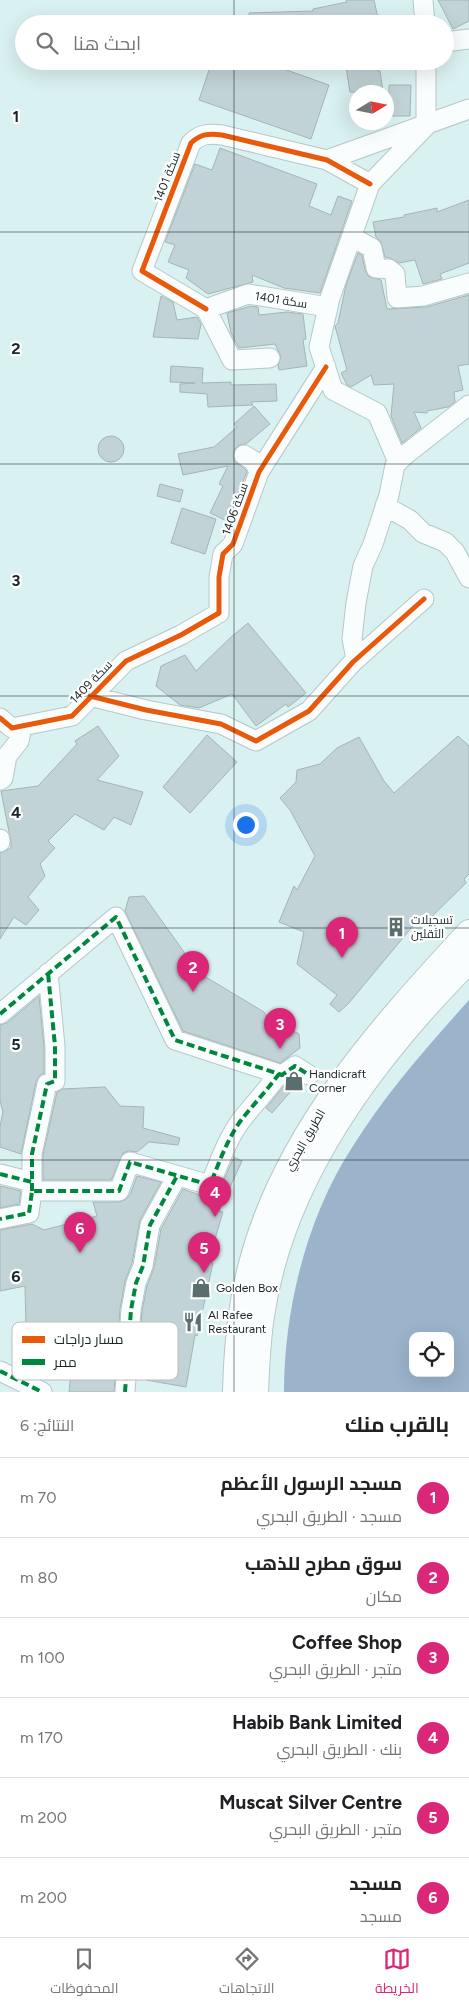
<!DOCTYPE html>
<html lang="ar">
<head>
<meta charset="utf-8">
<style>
	:root { --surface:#fff; --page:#f6f6f6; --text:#202124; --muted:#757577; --line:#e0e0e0; --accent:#db2777 }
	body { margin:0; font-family:Figtree,Cairo,sans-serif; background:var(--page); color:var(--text); direction:rtl }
	.controls { position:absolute; right:15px; bottom:15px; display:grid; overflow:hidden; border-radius:10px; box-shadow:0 5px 20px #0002 }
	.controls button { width:45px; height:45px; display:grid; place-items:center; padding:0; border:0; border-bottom:1px solid var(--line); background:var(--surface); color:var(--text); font:25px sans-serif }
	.compass { position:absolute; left:349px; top:85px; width:45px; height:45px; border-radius:50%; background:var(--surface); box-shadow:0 5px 20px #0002; rotate:80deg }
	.you { position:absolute; left:245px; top:824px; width:18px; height:18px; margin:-12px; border:4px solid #fff; border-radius:50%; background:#1a73e8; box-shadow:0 0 0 8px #1a73e833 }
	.badge { display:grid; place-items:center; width:32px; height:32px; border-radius:50%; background:var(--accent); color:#fff; font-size:16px; font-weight:700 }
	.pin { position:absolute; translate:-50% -41px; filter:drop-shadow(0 1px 2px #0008) }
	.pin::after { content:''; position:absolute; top:26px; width:18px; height:15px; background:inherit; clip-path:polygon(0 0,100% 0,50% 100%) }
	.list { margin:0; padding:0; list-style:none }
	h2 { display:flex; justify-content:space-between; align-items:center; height:65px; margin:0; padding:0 20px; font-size:21px }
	h2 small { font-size:16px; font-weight:400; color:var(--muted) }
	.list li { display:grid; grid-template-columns:32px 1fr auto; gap:15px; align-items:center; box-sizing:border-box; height:80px; padding:0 20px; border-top:1px solid var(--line) }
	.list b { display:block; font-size:19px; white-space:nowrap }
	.list p { margin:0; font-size:16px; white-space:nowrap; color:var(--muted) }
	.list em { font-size:16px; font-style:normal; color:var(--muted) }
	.icon { flex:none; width:28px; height:28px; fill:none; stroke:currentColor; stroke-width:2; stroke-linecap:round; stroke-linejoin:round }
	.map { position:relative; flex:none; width:469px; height:1392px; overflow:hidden; direction:ltr }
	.search { position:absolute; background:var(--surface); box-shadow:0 5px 20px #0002; left:15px; right:15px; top:15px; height:55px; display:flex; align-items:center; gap:12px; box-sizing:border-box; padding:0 18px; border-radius:28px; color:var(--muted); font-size:19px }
	.sheet { height:545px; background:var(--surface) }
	nav { display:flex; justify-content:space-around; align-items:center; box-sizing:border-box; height:70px; border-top:1px solid var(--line); background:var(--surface); font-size:14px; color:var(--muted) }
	nav a { display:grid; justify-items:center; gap:2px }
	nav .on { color:var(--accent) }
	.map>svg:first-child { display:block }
</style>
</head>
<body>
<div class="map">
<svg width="469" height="1392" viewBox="0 0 469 1392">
	<rect width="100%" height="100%" fill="#daf1f1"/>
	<path fill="#9bb3cb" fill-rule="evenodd" d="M469 1000V1392H284C284 1309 307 1216 353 1146 386 1093 428 1046 469 1000ZM413 1336H450V1373H413Z"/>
	<path fill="#c2d3d7" stroke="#a4b5b7" d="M346 0H374L378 18 354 24H249V13L313 11V9L347 2Z
		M438 0H469V21L453 29Z
		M212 61H261L329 85 311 139 199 100Z
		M345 61H376L377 71H380L383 92H350Z
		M389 85H411L410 116H389Z
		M220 148 317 184 309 206 331 215 338 196 352 201 320 293 284 288 252 275 253 282 208 294 186 278 189 270 168 262 175 245 165 242 195 164 212 170Z
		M469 200V263L440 274 442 279 423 284 415 260 399 263 390 258 385 257 381 242 376 237 373 222 404 217V215L437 208V212Z
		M358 253 362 255 365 270 368 276 381 280 387 309 426 307 469 295V364L458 366 463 390 454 392 455 402 448 407 427 411V413L414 412 421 428 402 443 391 416 394 384 374 385 371 375 351 387 347 385 341 373 347 370 335 326 338 323 346 285Z
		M161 296 173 302 177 320 197 317 201 324 198 339 153 337Z
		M251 306 258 307 259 315 287 312 303 314 306 339 303 340 307 366 279 370 278 365 281 357 275 344 239 348 231 333 227 313Z
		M171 366 203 368 202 383 231 382V385L276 384 277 401 251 402 253 405 208 407 207 394 180 392V384L195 383 170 382Z
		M254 406 270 424 246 444 239 445 234 450 233 455 234 461 245 469 247 472 236 498 237 499 229 522 210 513 223 486 219 484 228 466 183 475 178 454 214 447 237 427 234 424Z
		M98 449a13 13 0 1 1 26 0a13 13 0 1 1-26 0Z
		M160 484 183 490 180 502 157 496Z
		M182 508 216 519 205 554 171 543Z
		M248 623 306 693 288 707 286 704 256 726 232 694 199 708 180 705 156 686 161 666 185 655 196 671 230 638Z
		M98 726 119 756 97 780 143 792 131 825 114 817 104 830 75 814 48 841 55 848 40 864 45 876 28 897 39 910 26 925 14 917 0 939V853L11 848V842L1 791 38 786 77 744 75 741Z
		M207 735 237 762 190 813 163 787Z
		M458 736 469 746V874L464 879 466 883 422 926 417 921 348 1004 339 1012 330 1004 337 995 297 964 304 932 279 922 294 886 297 890 315 856 290 810 280 798 296 782 297 770 320 764 337 748 359 737 384 781 394 793Z
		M144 896 199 973 264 1012 268 1018 299 1034 300 1048 280 1063 183 1031 125 911 129 897Z
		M39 996 44 1047V1073L39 1076 36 1082 21 1154 0 1147V1126L3 1112 0 1101V1025L7 1023Z
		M295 1080 299 1082 272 1113 266 1108 284 1086Z
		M105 1087 120 1106 144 1107 143 1128 180 1138 178 1145 149 1142 137 1152 128 1151 123 1153 111 1180H43V1155L57 1092 62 1089Z
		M234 1157 242 1161 219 1211 223 1212 208 1262 213 1263 197 1336 195 1335 186 1387 146 1380 151 1352 139 1349 142 1311 147 1286 154 1268 161 1229 183 1189 205 1197 218 1193Z
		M137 1176 161 1182 140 1220 132 1263 125 1281 120 1309 114 1392H69L72 1362 22 1351 26 1329 25 1286 0 1291V1230L32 1224 44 1230 97 1216 93 1202H119L125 1200 130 1195Z
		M0 1186 21 1191 19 1204 0 1208Z"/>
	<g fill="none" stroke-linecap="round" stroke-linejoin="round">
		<defs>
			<path id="minor" d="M423 0 425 24
				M445 42 469 39
				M426 126V61
				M327 160 469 109
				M352 237 372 248 376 268 389 269 395 274 397 298 423 296 469 283
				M206 309 142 271 191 143C200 134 209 133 222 135L327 160 370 184
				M206 309 248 294 328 307
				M206 309 232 360 270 358
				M244 455 254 461 259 472
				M398 462 377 413 333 390 319 347 330 298 370 184 426 126
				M385 506 410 520 423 533 445 542 455 552 469 578
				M356 659 352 639 356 603 363 566 373 544 389 495 395 465 405 455 469 405
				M90 696 146 710 221 724 256 741 309 711 353 662 424 599
				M0 718 12 728 72 716 126 661 181 635 219 613V577L223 554 233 544 259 472 326 367
				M0 780 3 778 7 756 19 741 22 727
				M0 839V842
				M0 1014 116 917 175 1040 279 1074C267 1090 254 1104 242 1119 227 1139 219 1163 210 1185L130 1162 119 1191H32L29 1213 0 1219
				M279 1074 282 1075 295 1066 309 1075
				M0 1174 32 1182
				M32 1191V1154L47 1084 55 1081V1046L48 973
				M0 1371 42 1392
				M125 1392 131 1310 136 1283 143 1266 150 1225 177 1176"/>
			<path id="major" d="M235 1392C236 1350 240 1305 251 1264 285 1134 379 1029 469 932
				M256 1392C257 1367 258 1341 262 1316 282 1178 373 1058 469 961"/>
		</defs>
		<use href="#minor" stroke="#b5c8c8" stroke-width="21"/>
		<use href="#major" stroke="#b5c8c8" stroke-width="26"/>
		<use href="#minor" stroke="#f9fdfd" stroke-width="19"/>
		<use href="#major" stroke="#f9fdfd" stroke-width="24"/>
		<path stroke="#00873e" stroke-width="4" stroke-dasharray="8 4" stroke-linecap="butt" d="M0 1014 116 917 175 1040 279 1074C267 1090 254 1104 242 1119 227 1139 219 1163 210 1185L130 1162 119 1191H32L29 1213 0 1219
			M279 1074 282 1075 295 1066 309 1075
			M0 1174 32 1182
			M32 1191V1154L47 1084 55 1081V1046L48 973
			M0 1371 42 1392
			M125 1392 131 1310 136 1283 143 1266 150 1225 177 1176"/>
		<defs>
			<path id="cycleway" d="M206 309 142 271 191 143C200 134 209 133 222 135L327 160 370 184
				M90 696 146 710 221 724 256 741 309 711 353 662 424 599
				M0 718 12 728 72 716 126 661 181 635 219 613V577L223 554 233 544 259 472 326 367"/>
		</defs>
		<use href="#cycleway" stroke="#fff" stroke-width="8"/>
		<use href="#cycleway" stroke="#e8590c" stroke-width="5"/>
	</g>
	<path fill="none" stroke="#172728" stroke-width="1" stroke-opacity="0.55" d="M234 0V24M234 61V1392M0 232H469M0 464H469M0 696H469M0 928H469M0 1160H469"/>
	<defs>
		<symbol id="building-bare" viewBox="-9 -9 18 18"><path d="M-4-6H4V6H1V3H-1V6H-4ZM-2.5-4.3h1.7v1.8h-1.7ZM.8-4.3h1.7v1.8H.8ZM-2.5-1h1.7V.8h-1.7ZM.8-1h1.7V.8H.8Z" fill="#5b6e6e" stroke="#fff" stroke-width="2.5" paint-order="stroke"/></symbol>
		<symbol id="shop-bare" viewBox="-9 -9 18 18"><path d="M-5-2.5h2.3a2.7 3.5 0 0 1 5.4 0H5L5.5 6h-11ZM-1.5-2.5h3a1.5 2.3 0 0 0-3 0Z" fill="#5b6e6e" stroke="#fff" stroke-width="2.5" paint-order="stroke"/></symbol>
		<symbol id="restaurant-bare" viewBox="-9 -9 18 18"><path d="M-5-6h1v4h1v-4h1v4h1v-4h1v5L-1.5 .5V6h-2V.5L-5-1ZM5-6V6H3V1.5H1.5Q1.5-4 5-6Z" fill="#5b6e6e" stroke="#fff" stroke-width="2.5" paint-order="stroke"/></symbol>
	</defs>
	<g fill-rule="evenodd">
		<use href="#building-bare" x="382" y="913" width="28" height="28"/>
		<use href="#shop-bare" x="280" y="1067" width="28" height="28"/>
		<use href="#shop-bare" x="187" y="1274" width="28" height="28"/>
		<use href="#restaurant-bare" x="179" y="1308" width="28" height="28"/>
	</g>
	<g text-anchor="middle" stroke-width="4.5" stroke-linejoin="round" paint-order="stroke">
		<g font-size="12" fill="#172728" stroke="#fff">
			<text transform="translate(167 177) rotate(-69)" y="4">1401 سكة</text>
			<text transform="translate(281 300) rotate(9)" y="4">سكة 1401</text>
			<text transform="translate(235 509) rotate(-70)" y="4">1406 سكة</text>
			<text transform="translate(91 682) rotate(-46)" y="4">1409 سكة</text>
			<text transform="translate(305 1140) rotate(-60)" y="4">الطريق البحري</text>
		</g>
		<g font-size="12" fill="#172728" stroke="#fff" text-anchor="start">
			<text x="411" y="924">تسجيلات<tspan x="411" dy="14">الثقلين</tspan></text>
			<text x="309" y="1078">Handicraft<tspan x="309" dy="14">Corner</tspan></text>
			<text x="216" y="1292">Golden Box</text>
			<text x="208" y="1319">Al Rafee<tspan x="208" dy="14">Restaurant</tspan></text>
		</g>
	</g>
	<rect x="12" y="1322" width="166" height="58" rx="8" fill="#fff" stroke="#b9bebe" stroke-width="1"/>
	<rect x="22" y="1336" width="23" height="7" fill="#e8590c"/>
	<rect x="22" y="1359" width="23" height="6" fill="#00873e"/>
	<g font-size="14" fill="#172728">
		<text x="54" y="1344">مسار دراجات</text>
		<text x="54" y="1367">ممر</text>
	</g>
	<g font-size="16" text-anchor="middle" font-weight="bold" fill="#172728" stroke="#fff" stroke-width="4.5" stroke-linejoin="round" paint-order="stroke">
		<text x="16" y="122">1</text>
		<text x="16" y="354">2</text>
		<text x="16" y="586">3</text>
		<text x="16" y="818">4</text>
		<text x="16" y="1050">5</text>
		<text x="16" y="1282">6</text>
	</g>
</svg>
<div class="controls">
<button><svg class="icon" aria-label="locate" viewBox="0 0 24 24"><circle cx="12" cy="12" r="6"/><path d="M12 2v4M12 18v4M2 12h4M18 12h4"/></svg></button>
</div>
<svg class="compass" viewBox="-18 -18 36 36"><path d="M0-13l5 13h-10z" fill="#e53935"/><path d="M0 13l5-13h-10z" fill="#757577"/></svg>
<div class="you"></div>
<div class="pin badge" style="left:342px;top:958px">1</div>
<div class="pin badge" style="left:193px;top:992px">2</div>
<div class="pin badge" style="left:280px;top:1049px">3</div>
<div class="pin badge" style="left:215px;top:1217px">4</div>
<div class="pin badge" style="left:204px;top:1273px">5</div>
<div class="pin badge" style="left:80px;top:1253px">6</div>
<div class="search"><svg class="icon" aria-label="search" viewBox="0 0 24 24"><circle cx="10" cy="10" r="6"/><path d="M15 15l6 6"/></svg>ابحث هنا</div>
</div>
<section class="sheet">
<h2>بالقرب منك<small>النتائج: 6</small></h2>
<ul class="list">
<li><span class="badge">1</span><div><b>مسجد الرسول الأعظم</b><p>مسجد · الطريق البحري</p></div><em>70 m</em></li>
<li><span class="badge">2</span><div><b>سوق مطرح للذهب</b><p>مكان</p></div><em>80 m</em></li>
<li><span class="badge">3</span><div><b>Coffee Shop</b><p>متجر · الطريق البحري</p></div><em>100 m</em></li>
<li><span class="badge">4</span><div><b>Habib Bank Limited</b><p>بنك · الطريق البحري</p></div><em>170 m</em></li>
<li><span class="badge">5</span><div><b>Muscat Silver Centre</b><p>متجر · الطريق البحري</p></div><em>200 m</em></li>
<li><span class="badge">6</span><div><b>مسجد</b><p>مسجد</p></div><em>200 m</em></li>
</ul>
</section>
<nav>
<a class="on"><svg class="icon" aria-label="map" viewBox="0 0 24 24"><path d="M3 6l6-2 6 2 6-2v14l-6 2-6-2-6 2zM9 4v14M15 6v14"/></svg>الخريطة</a>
<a><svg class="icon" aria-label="directions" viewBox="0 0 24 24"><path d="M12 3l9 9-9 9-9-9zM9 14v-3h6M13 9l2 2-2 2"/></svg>الاتجاهات</a>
<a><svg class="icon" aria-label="saved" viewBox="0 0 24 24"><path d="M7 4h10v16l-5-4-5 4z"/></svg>المحفوظات</a>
</nav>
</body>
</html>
